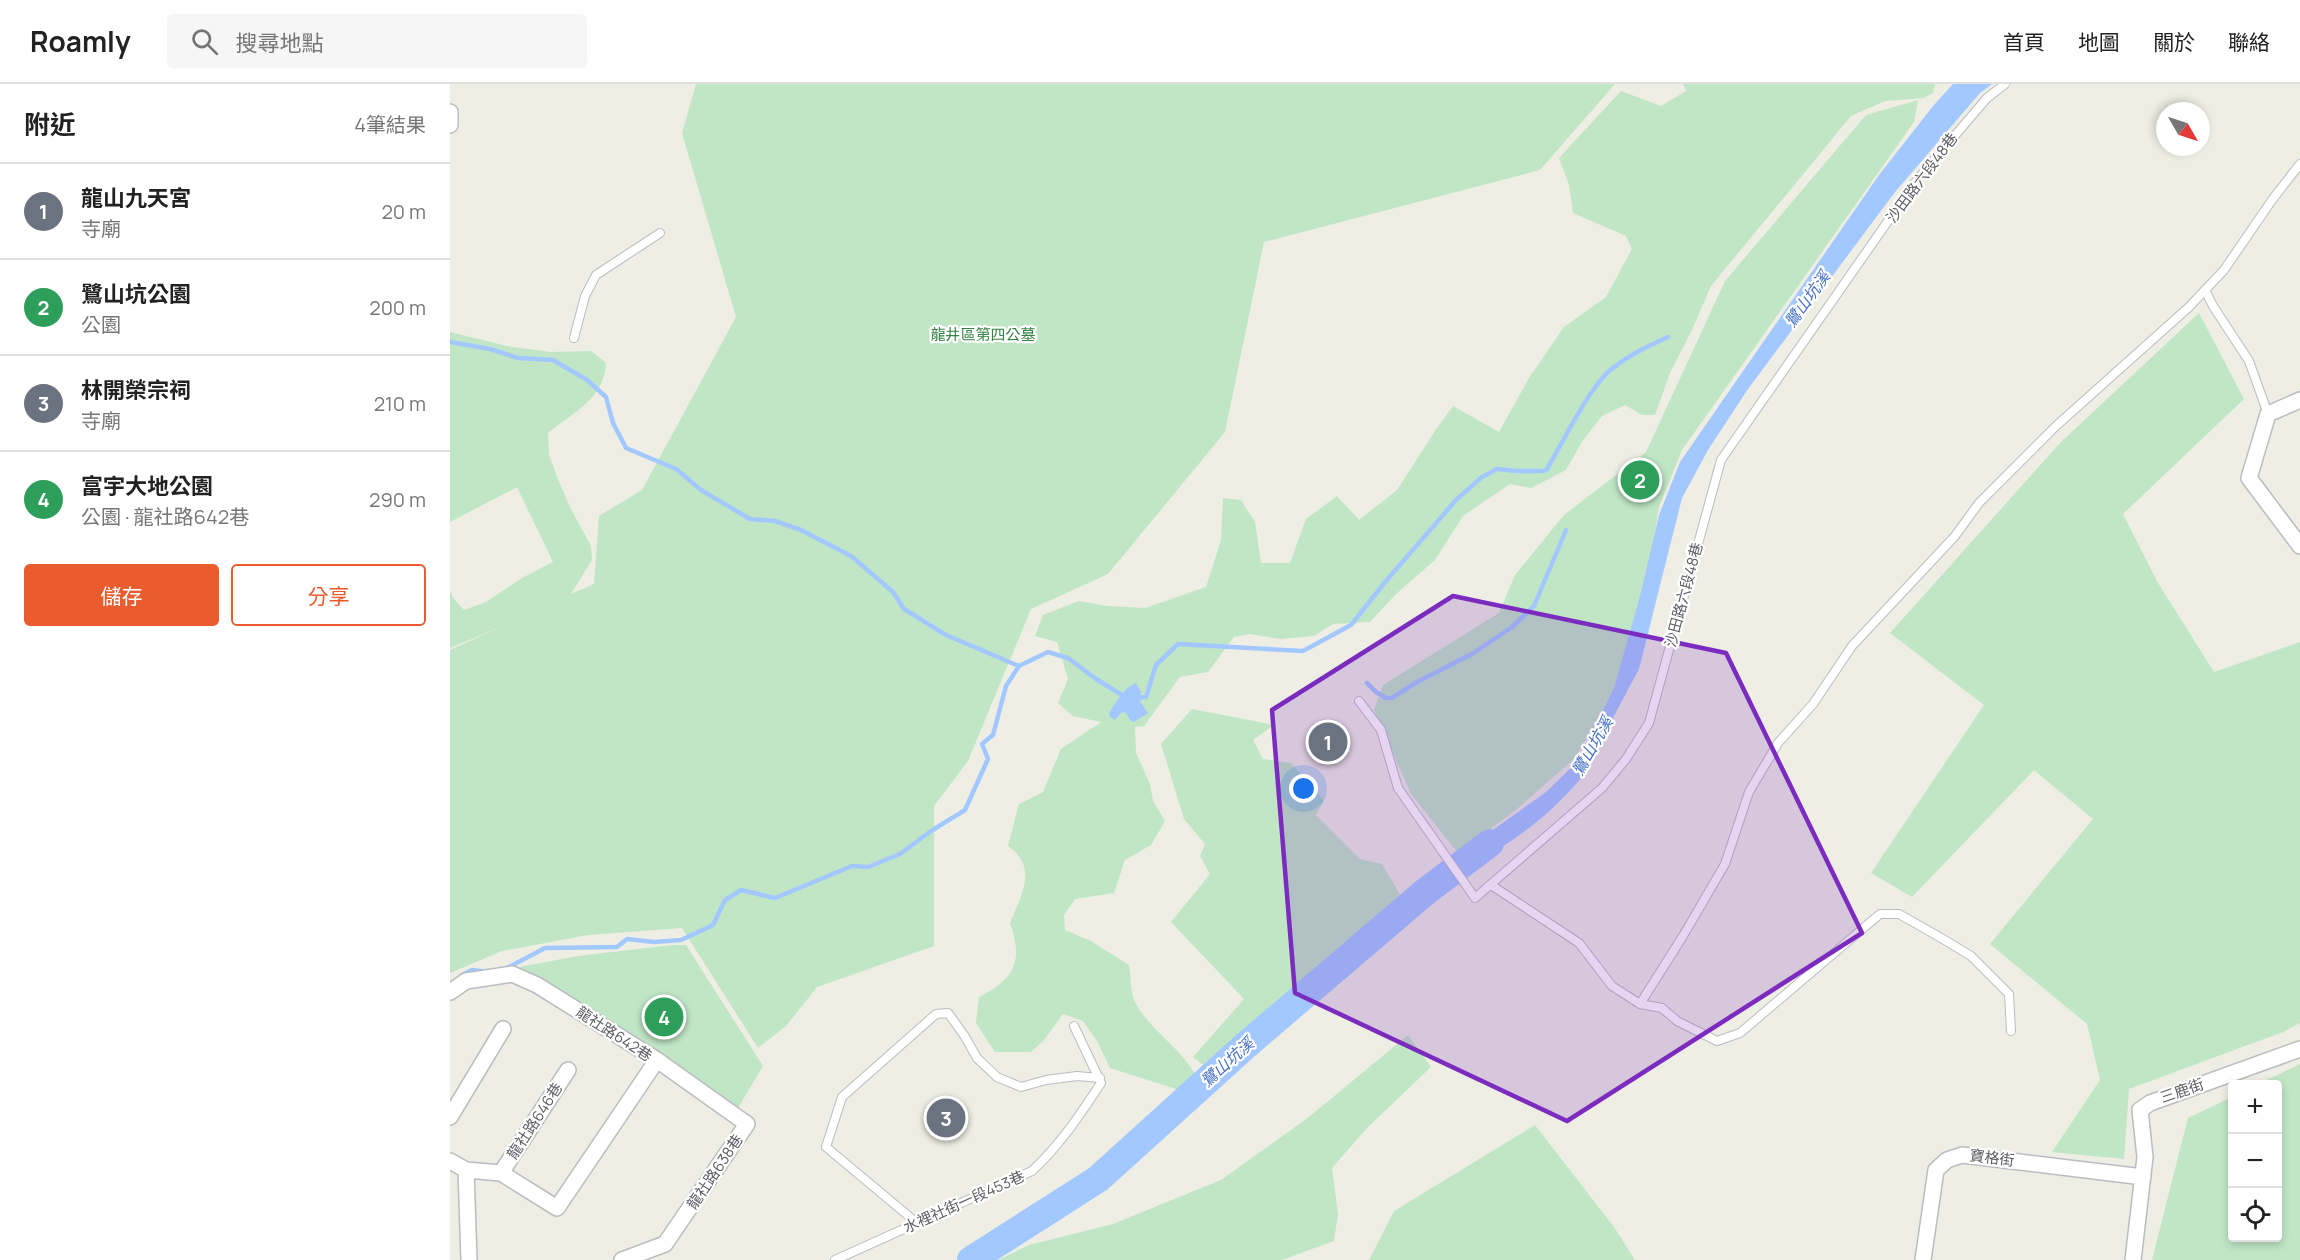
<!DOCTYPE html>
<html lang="zh-TW">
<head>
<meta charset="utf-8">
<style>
	:root { --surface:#fff; --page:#f6f6f6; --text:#222; --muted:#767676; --line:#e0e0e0; --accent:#ea5b2e }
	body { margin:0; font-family:Manrope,"Noto Sans TC",sans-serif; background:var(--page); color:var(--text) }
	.controls { position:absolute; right:18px; bottom:18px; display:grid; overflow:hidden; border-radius:6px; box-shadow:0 3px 9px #0003 }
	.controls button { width:54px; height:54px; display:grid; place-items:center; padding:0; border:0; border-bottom:2px solid var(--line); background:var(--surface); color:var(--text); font:30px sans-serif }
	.compass { position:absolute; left:1706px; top:18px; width:54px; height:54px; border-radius:50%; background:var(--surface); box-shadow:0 3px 9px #0003; rotate:129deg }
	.you { position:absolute; left:854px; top:705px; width:21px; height:21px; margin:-15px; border:4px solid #fff; border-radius:50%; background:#1a73e8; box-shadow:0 0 0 9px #1a73e833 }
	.badge { display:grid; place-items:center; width:39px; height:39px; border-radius:50%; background:var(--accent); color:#fff; font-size:20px; font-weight:700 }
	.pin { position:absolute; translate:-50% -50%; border:3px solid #fff; box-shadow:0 2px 6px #0006 }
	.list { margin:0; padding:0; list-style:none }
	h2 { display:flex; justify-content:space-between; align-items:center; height:78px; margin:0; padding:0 24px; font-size:26px }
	h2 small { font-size:20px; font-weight:400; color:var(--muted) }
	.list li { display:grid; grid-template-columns:39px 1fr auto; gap:18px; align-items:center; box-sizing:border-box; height:96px; padding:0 24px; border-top:2px solid var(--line) }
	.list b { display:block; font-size:22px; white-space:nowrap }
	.list p { margin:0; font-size:20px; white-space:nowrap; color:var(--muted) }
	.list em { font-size:20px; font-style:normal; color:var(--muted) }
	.actions { display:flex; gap:12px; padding:18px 24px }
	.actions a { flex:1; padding:14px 0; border:2px solid var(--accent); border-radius:6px; text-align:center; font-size:21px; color:var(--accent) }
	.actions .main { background:var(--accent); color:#fff }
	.icon { flex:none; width:33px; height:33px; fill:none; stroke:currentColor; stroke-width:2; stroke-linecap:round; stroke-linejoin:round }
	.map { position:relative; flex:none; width:1850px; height:1176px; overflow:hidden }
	header { display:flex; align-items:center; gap:36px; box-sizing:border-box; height:84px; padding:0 30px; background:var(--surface); border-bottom:2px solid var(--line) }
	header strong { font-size:28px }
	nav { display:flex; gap:33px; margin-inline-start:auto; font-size:21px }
	.search { width:420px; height:54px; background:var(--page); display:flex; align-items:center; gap:15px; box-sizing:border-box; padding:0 21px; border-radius:6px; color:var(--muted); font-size:22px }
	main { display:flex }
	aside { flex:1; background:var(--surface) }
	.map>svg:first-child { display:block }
</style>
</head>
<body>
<header>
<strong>Roamly</strong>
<div class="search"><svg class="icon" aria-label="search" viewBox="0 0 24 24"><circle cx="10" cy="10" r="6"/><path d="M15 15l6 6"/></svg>搜尋地點</div>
<nav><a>首頁</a><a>地圖</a><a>關於</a><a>聯絡</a></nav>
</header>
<main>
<aside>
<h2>附近<small>4筆結果</small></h2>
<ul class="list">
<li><span class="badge" style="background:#6b7280">1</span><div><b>龍山九天宮</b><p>寺廟</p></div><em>20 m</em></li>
<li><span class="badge" style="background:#2e9e5b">2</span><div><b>鷺山坑公園</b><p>公園</p></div><em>200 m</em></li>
<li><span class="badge" style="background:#6b7280">3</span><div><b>林開榮宗祠</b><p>寺廟</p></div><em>210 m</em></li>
<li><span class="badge" style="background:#2e9e5b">4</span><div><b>富宇大地公園</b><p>公園 · 龍社路642巷</p></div><em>290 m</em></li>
</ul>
<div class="actions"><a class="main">儲存</a><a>分享</a></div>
</aside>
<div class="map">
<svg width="1850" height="1176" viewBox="0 0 1850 1176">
	<rect width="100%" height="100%" fill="#eeeee4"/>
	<path fill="#c0e6c6" d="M246 0H1165L1090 86 814 158 775 348 658 490 581 525 518 677 484 722V862L367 903 336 942 308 964 232 844 138 851 52 867 0 889V566L53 542 0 564V507L4 515 14 526 36 518 72 494 103 478 67 403 0 438V248L57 262 100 268 141 267 156 279C154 316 123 328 98 349L99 371 107 393 120 423 141 462 142 476 121 510 144 500 149 432 192 406 286 233 232 49Z
		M1233 0H1485L1483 9 1473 14 1435 17 1401 32 1261 202 1242 246 1220 289 1205 331H1192L1175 321 1152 332 1133 356 1116 386 1081 404 1060 400 1013 432 985 476 946 510 920 538 883 540 864 552 830 555 800 550 784 553 758 588 730 593 694 642 685 643 686 669 700 700 703 717 715 737 701 761 675 776 664 809 625 815 614 831 615 846 641 857 679 881C681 892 680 908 685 918 700 947 733 965 747 994L729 1006 660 984 647 957 633 937 613 930 594 956 581 968H545L526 939 529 913C564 895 574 878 560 839 571 812 589 783 558 762L569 720 593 708 611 665 651 638 623 632 608 619 618 595 607 558 585 552 593 531 629 517 657 522 695 524 756 503 771 456 773 414 791 416 805 438 811 479H840L856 435 887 412 909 436 947 406 985 347 1003 322 1049 348 1079 294 1114 243 1156 213 1182 165 1176 152 1123 129 1119 101 1109 74 1171 7 1211 22 1236 7Z
		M1468 16 1464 38 1232 366 1209 423 1195 510 1174 596 1124 675 1067 725 1008 769 961 710 924 626 933 601 1049 529 1065 491 1114 431 1196 368 1275 197 1416 31Z
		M1749 229 1794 315 1673 430 1708 499 1764 588 1850 558V939L1833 948 1679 1005 1674 1075 1602 1068 1650 996 1637 940 1540 860 1643 735 1584 686 1462 813 1421 789 1534 621 1440 549 1610 359Z
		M742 625 824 641 803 656 813 675 841 679 874 717 866 731 910 775 932 780 952 814 756 983 743 973 794 915 721 838 760 790 750 772 755 760 734 735 711 660Z
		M222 861H236L313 982 288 1024 69 883 128 872Z
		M958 951 981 983 917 1044 882 1084 888 1130 884 1157 832 1176H548L579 1161 663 1140 771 1096 859 1033Z
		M1850 980V1176H1702L1738 1034 1782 1013V1154H1828V1000H1808Z
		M1085 1041 1164 1143 1185 1176H919L944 1127Z"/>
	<path fill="#a3c8ff" d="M1503 0H1542L1530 9 1445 108 1298 305 1258 366 1232 414 1189 585 1131 694C1105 726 1068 755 1032 775 1026 779 1017 780 1009 782L1040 748 1096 708 1129 676 1164 604 1190 512 1209 431 1230 378 1429 91 1483 22Z
		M686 599 691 608 690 617 698 629 684 638 681 637 675 628 671 629 665 636 660 633 659 629C666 619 674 603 686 599Z"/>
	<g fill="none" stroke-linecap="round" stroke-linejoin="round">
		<path stroke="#a3c8ff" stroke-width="4.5" d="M0 258 40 265 68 274 103 276 137 296 156 313 163 339 176 364 226 385 251 406 300 435 325 437 351 446 401 472 443 508 454 525 496 551 569 582
			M917 599 926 608 936 614H942L967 598 1022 570 1062 543 1084 522 1116 446
			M685 614 696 613 706 581 728 560 853 567 901 541 936 497 1006 416 1032 393 1047 385 1067 387H1093L1097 385C1113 358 1136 310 1157 289 1175 273 1196 263 1218 253
			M55 885 95 864 167 863 177 855 204 858 231 856 263 841 275 816 291 806 325 814 402 782 418 783 450 770 481 747 515 726 538 675 532 660 543 651 556 602 569 582 598 568 618 574 646 595 677 614
			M12 891 22 886 38 888"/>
		<path stroke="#a3c8ff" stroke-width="28" d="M521 1176 648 1095 795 962 975 808 1040 759"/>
		<defs>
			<path id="service" d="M1755 206 1763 222 1799 277 1818 330
				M124 254 135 212 146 191 210 149
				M909 617 931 646 948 704 1025 814 1152 704 1176 675 1199 639 1271 376 1466 97 1537 14 1555 0
				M1041 801 1129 859 1162 902 1190 920 1212 924 1227 937 1267 957 1290 949 1430 830H1449L1493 855 1521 872 1559 910 1561 947
				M1190 920 1233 852 1275 780 1299 708 1328 659 1363 620 1402 562 1505 452 1529 419 1606 342 1739 223 1774 186 1822 116 1850 80
				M467 1139 376 1063 392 1013 486 930 498 929 514 951 527 974 547 993 571 1003 596 996 627 992 650 994
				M385 1176 582 1087C610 1061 630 1031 651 999L624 942"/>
			<path id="minor" d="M0 28V41
				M1850 316 1818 330 1799 394 1850 462
				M0 908 16 897 62 890 87 901 207 976 297 1040 215 1160 172 1176
				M0 1033 53 945
				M0 1077 16 1086 51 1089 107 1124 207 976
				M16 1086 19 1176
				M51 1089 118 986
				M1473 1176 1486 1086 1497 1076 1512 1071 1693 1093
				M1683 1176 1695 1073 1690 1026 1700 1019 1850 965"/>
		</defs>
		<use href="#service" stroke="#bbbcc2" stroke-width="10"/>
		<use href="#minor" stroke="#bbbcc2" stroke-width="18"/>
		<use href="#service" stroke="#fff" stroke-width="8"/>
		<use href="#minor" stroke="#fff" stroke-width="15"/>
	</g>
	<path fill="#7b2cbf" fill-opacity="0.2" stroke="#7b2cbf" stroke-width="4.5" stroke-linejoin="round" d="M1003 512 1276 569 1412 849 1117 1037 845 909 822 626Z"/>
	<g text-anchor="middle" stroke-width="4.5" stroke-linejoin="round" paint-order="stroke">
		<g font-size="15" fill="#5c5e64" stroke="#fff">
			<text transform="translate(1472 94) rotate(-53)" y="5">沙田路六段48巷</text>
			<text transform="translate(1234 511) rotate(-75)" y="5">沙田路六段48巷</text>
			<text transform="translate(164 950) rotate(33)" y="5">龍社路642巷</text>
			<text transform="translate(1732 1007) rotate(-19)" y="5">三鹿街</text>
			<text transform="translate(85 1037) rotate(-57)" y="5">龍社路646巷</text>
			<text transform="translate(1542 1074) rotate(7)" y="5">寶格街</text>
			<text transform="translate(265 1088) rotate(-56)" y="5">龍社路638巷</text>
			<text transform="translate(514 1118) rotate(-24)" y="5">水裡社街一段453巷</text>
		</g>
		<g font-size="15" fill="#348344" stroke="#fff">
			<text x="533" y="256">龍井區第四公墓</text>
		</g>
		<g font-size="16" font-style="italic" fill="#446ec4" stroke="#fff">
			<text transform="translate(1357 215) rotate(-54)" y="6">鷺山坑溪</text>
			<text transform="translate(1142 662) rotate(-60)" y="6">鷺山坑溪</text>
			<text transform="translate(777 978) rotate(-42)" y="6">鷺山坑溪</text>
		</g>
	</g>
</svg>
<div class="controls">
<button>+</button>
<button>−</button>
<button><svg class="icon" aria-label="locate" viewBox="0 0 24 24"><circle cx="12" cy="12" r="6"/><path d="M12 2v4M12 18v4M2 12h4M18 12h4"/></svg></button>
</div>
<svg class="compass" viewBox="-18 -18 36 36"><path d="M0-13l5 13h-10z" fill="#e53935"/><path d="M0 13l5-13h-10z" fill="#767676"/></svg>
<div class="you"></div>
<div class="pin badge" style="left:878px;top:658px;background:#6b7280">1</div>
<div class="pin badge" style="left:1190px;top:396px;background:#2e9e5b">2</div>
<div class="pin badge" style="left:496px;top:1034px;background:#6b7280">3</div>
<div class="pin badge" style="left:214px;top:933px;background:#2e9e5b">4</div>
</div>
</main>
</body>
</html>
